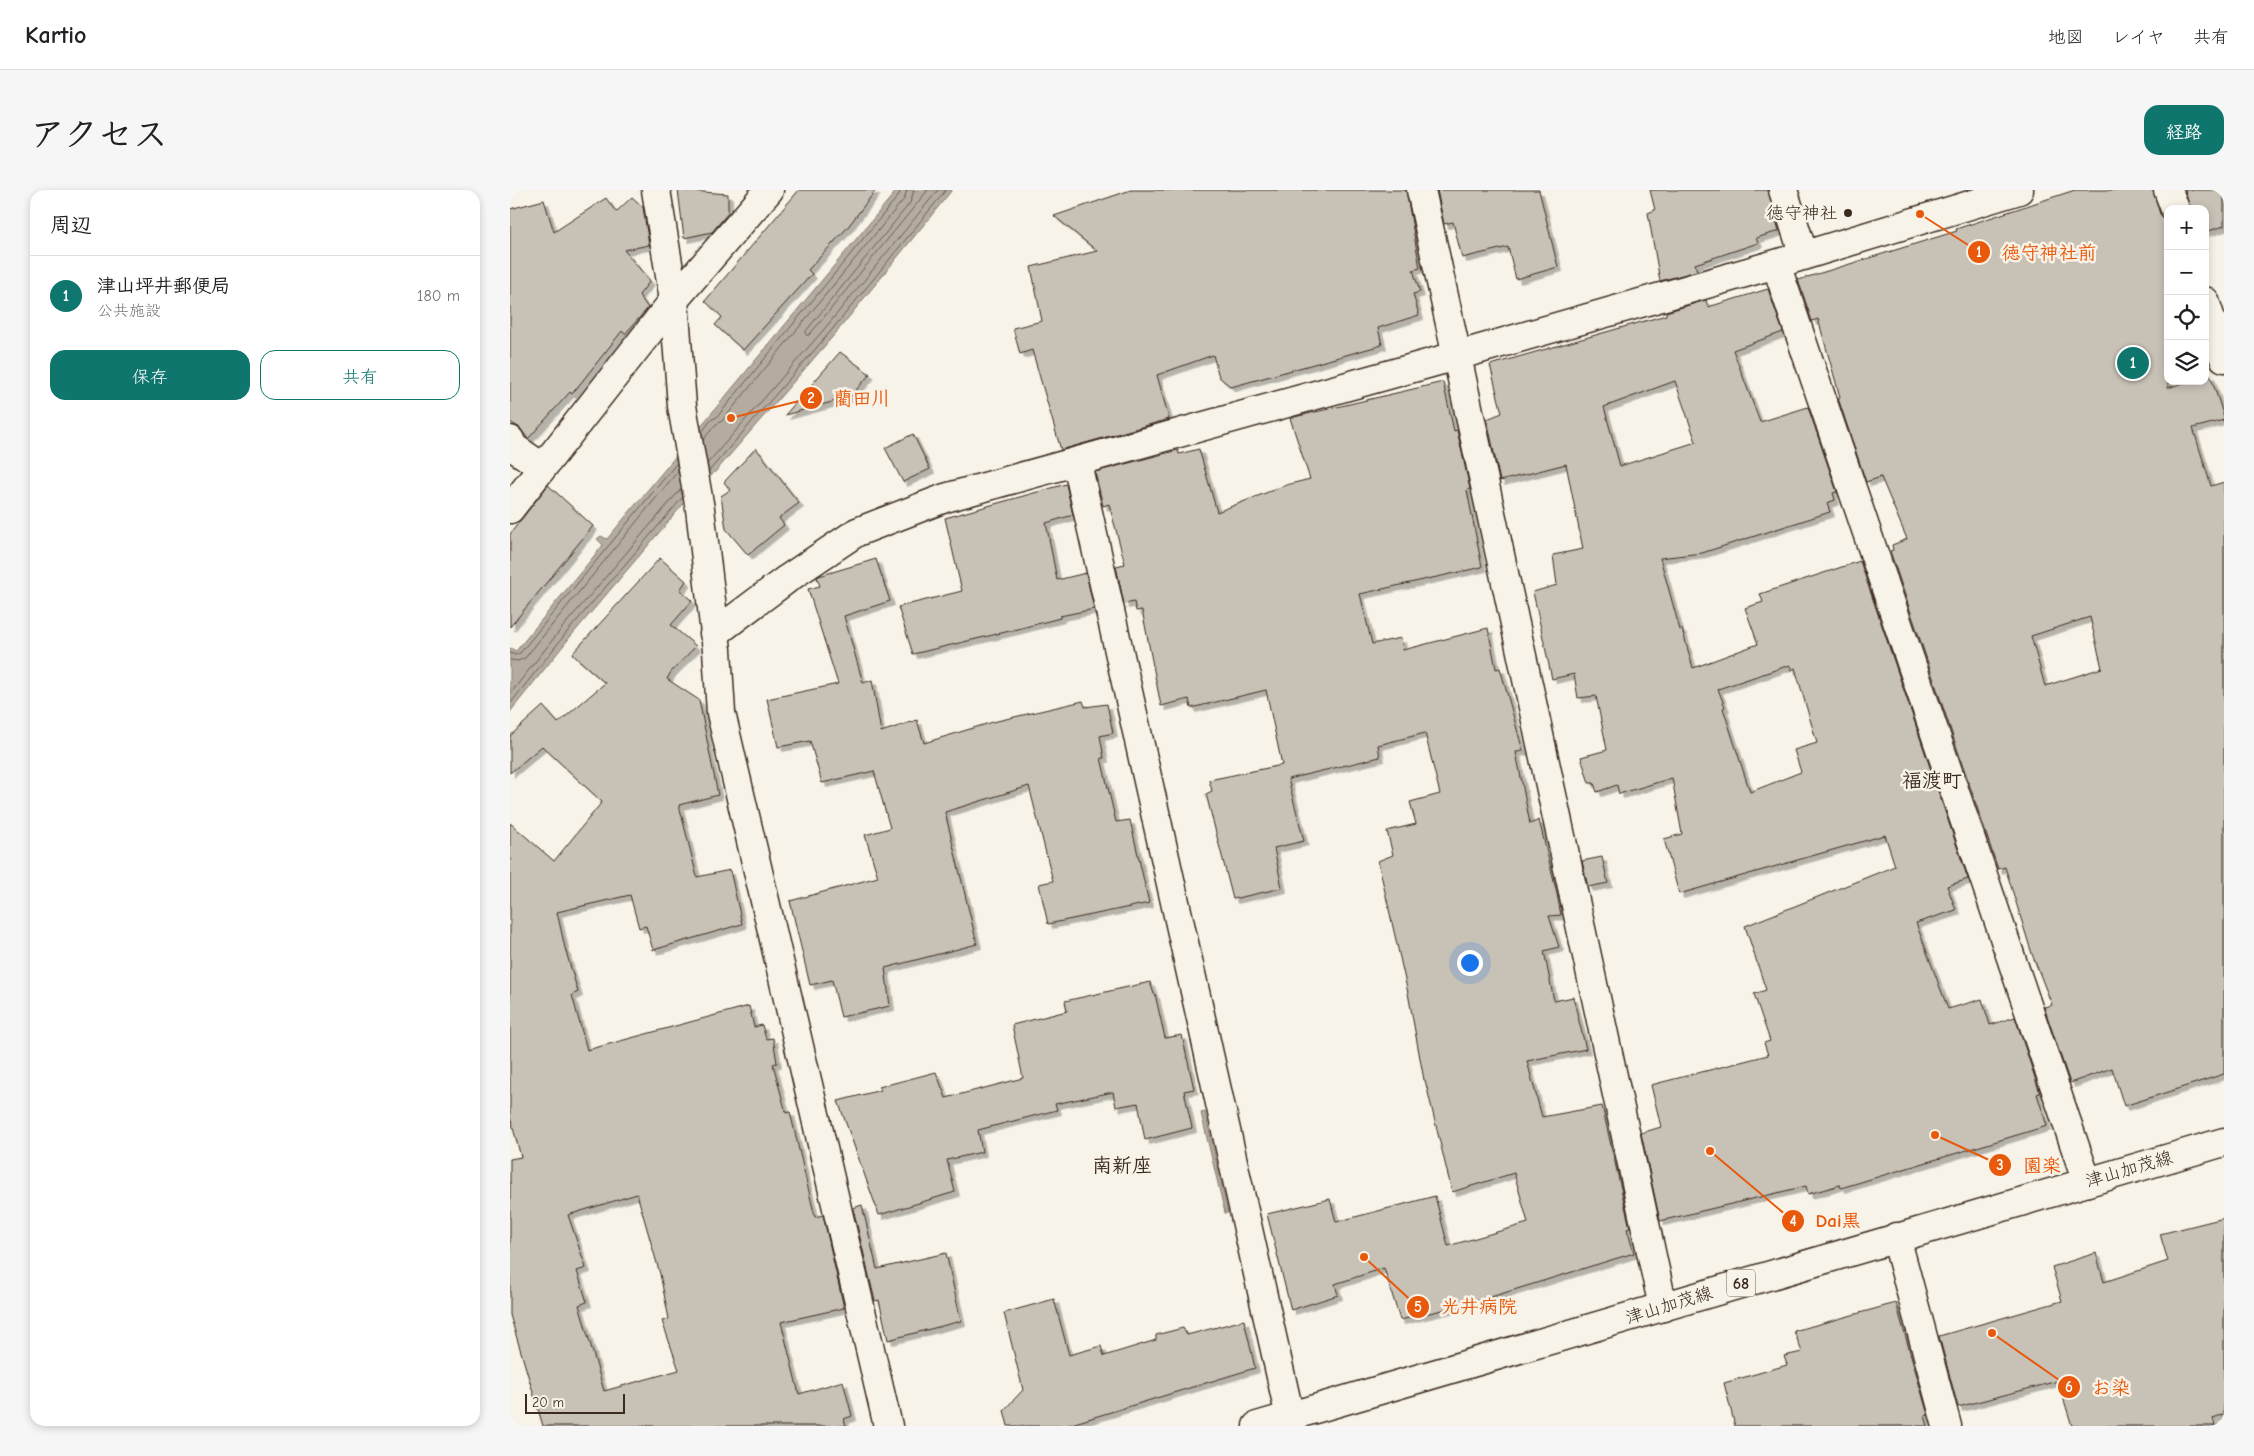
<!DOCTYPE html>
<html lang="ja">
<head>
<meta charset="utf-8">
<style>
	:root { --surface:#fff; --page:#f6f6f6; --text:#202124; --muted:#757577; --line:#e0e0e0; --accent:#0f766e }
	body { margin:0; font-family:"Comic Neue","Klee One",sans-serif; background:var(--page); color:var(--text) }
	.controls { position:absolute; right:15px; top:15px; display:grid; overflow:hidden; border-radius:10px; box-shadow:0 2px 8px #0003 }
	.controls button { width:45px; height:45px; display:grid; place-items:center; padding:0; border:0; border-bottom:1px solid var(--line); background:var(--surface); color:var(--text); font:25px sans-serif }
	.scale { position:absolute; left:15px; bottom:12px; width:100px; box-sizing:border-box; padding-left:5px; border:2px solid #3b2a1e; border-top:0; font-size:14px; line-height:18px; white-space:nowrap; color:#3b2a1e; -webkit-text-stroke:4px #f7f3e8; paint-order:stroke }
	.you { position:absolute; left:959px; top:772px; width:18px; height:18px; margin:-12px; border:4px solid #fff; border-radius:50%; background:#1a73e8; box-shadow:0 0 0 8px #1a73e833 }
	.badge { display:grid; place-items:center; width:32px; height:32px; border-radius:50%; background:var(--accent); color:#fff; font-size:16px; font-weight:700 }
	.pin { position:absolute; translate:-50% -50%; border:2px solid #fff; box-shadow:0 1px 5px #0006 }
	.list { margin:0; padding:0; list-style:none }
	h2 { display:flex; justify-content:space-between; align-items:center; height:65px; margin:0; padding:0 20px; font-size:21px }
	h2 small { font-size:16px; font-weight:400; color:var(--muted) }
	.list li { display:grid; grid-template-columns:32px 1fr auto; gap:15px; align-items:center; box-sizing:border-box; height:80px; padding:0 20px; border-top:1px solid var(--line) }
	.list b { display:block; font-size:19px; white-space:nowrap }
	.list p { margin:0; font-size:16px; white-space:nowrap; color:var(--muted) }
	.list em { font-size:16px; font-style:normal; color:var(--muted) }
	.actions { display:flex; gap:10px; padding:15px 20px }
	.actions a { flex:1; padding:11px 0; border:1px solid var(--accent); border-radius:15px; text-align:center; font-size:18px; color:var(--accent) }
	.actions .main { background:var(--accent); color:#fff }
	.icon { flex:none; width:28px; height:28px; fill:none; stroke:currentColor; stroke-width:2; stroke-linecap:round; stroke-linejoin:round }
	.map { position:relative; flex:none; width:1714px; height:1236px; overflow:hidden; border-radius:15px }
	header { display:flex; align-items:center; gap:30px; box-sizing:border-box; height:70px; padding:0 25px; background:var(--surface); border-bottom:1px solid var(--line) }
	header strong { font-size:24px }
	nav { display:flex; gap:28px; margin-inline-start:auto; font-size:18px }
	.intro { display:flex; align-items:center; justify-content:space-between; box-sizing:border-box; height:120px; padding:0 30px }
	h1 { margin:0; font-size:35px }
	.button { padding:12px 22px; border-radius:15px; background:var(--accent); color:#fff; font-size:18px; font-weight:700 }
	main { display:flex; gap:30px; padding:0 30px }
	aside { flex:1; background:var(--surface); border-radius:15px; box-shadow:0 2px 8px #0003 }
	.map>svg:first-child { display:block }
</style>
</head>
<body>
<header>
<strong>Kartio</strong>
<nav><a>地図</a><a>レイヤ</a><a>共有</a></nav>
</header>
<div class="intro"><h1>アクセス</h1><a class="button">経路</a></div>
<main>
<aside>
<h2>周辺<small></small></h2>
<ul class="list">
<li><span class="badge">1</span><div><b>津山坪井郵便局</b><p>公共施設</p></div><em>180 m</em></li>
</ul>
<div class="actions"><a class="main">保存</a><a>共有</a></div>
</aside>
<div class="map">
<svg width="1714" height="1236" viewBox="0 0 1714 1236">
	<defs>
		<filter id="shadow"><feDropShadow dx="4.5" dy="4.5" stdDeviation="0" flood-color="#0004"/></filter>
	</defs>
	<rect width="100%" height="100%" fill="#f7f3e8"/>
	<filter id="ink" filterUnits="userSpaceOnUse"><feTurbulence type="fractalNoise" baseFrequency=".02" numOctaves="2"/><feDisplacementMap in="SourceGraphic" scale="10" xChannelSelector="R" yChannelSelector="G"/><feConvolveMatrix kernelMatrix="1 2 1 2 8 2 1 2 1" color-interpolation-filters="sRGB"/></filter>
	<g filter="url(#ink)">
		<path fill="#b4aca0" stroke="#84786c" d="M387 0H442L325 144 206 281 175 312 61 446 0 522V458L6 461 93 355 87 349 91 346 97 349Z
			M695 922 718 1023H715L691 923Z"/>
		<g fill="none" stroke-linecap="round" stroke-linejoin="round">
			<path stroke="#6b5e52" stroke-width="1" d="M404 0 400 13 296 141V145H299L310 132 418 0
				M192 242 201 230 207 227 389 5 390 0
				M193 250 205 235 212 231 394 9 397 0
				M197 274 316 137 428 0
				M199 281 321 141 436 0
				M0 463 5 465 10 463 167 273
				M0 470 8 471 15 468 168 281
				M0 504 52 438 171 299
				M0 514 57 442 173 307"/>
		</g>
		<path fill="#c8c1b6" stroke="#3b2a1e" fill-rule="evenodd" filter="url(#shadow)" d="M168 0 218 4V23L202 42 174 48Z
			M289 0H366L337 38 298 80 302 84 233 160 205 135 212 127 195 111Z
			M621 0H896L910 78 903 80 910 102 903 104 909 125 868 138 872 155 721 197 709 187 703 165 647 185 659 229 551 260 522 160 510 164 503 138 532 131 521 77 587 61 544 26Z
			M927 0H1029L1048 77 1006 89 998 57 952 68 943 32 934 34Z
			M1140 0H1258L1269 41 1246 48 1248 53 1185 74 1187 81 1150 91 1138 23 1145 20Z
			M1565 0H1643L1650 24 1658 32V198L1679 191H1695V186L1700 184 1714 227V230L1683 238 1701 296 1714 292V884L1614 916 1602 878 1560 893 1534 817 1542 815 1522 764 1495 677 1488 679 1380 361 1383 360 1382 355 1397 349 1371 287 1356 292 1328 208 1330 207 1308 129 1302 131 1288 90 1447 41 1446 39ZM1580 427 1592 478 1535 496 1521 446Z
			M1675 0H1714V36L1695 42V19H1680Z
			M122 7 133 17 139 55 114 60 140 91 129 105 138 118 115 144 112 141 62 204 60 202 18 249 10 238 0 232V19L34 10 44 42 96 8 106 22Z
			M1258 99 1273 142 1223 160 1250 232 1298 217 1327 302 1323 303 1325 310 1317 313 1320 322 1192 363 1150 368 1170 440 1172 439 1183 478 1248 454 1235 418 1253 412 1250 404 1350 371 1458 689 1437 696 1446 720 1406 733 1438 819 1472 809 1480 835 1505 827 1530 903 1527 904 1537 936 1331 998 1330 995 1298 1004 1296 996 1150 1031 1131 943 1151 937 1141 895 1258 865 1254 853 1260 851 1244 804 1256 800 1235 736 1385 676 1375 645 1169 704 1154 649 1172 644 1162 588 1109 604 1107 595 1087 602 1084 593H1079L1071 567 1097 560 1086 506 1068 508 1064 484 1042 489 1023 402 1047 395 1043 365 1073 359 1056 274 990 291 977 229 992 223 980 175 1156 125V122L1196 110 1198 117ZM1165 191 1186 252 1110 276 1094 217ZM1280 475 1281 480 1285 478 1307 553 1284 560 1291 582 1240 602 1213 518 1215 517 1208 499Z
			M330 162 360 184 340 207 275 225Z
			M933 192 944 241 947 240 960 299 957 300 972 377 850 404 862 454 891 448 893 460 978 438 986 479 990 478 1013 561 1006 562 1020 634 1029 630 1047 704 1051 725 1039 726 1049 757 1034 761 1044 811 1063 807 1076 859 1017 871 1032 927 1092 916 1120 1038 1117 1039 1124 1063 958 1114 890 1130 874 1078 825 1094 828 1105 781 1120 757 1024 820 1009 826 1032 925 1006 938 1056 1018 1033 1004 983 942 1002 915 890H914L898 803 868 671 883 665 877 641 906 634 900 612 930 604 915 543 868 555 870 567 778 589 794 651 764 658 772 698 723 709 696 604 702 601 699 590 772 575 756 500 681 518 679 509 651 516 632 420 626 421 624 412 614 414 606 376 615 374 599 314 593 316 585 282 668 260 669 264 689 259 707 322 776 295 800 289 780 228Z
			M403 244 420 279 393 292 375 258Z
			M246 258 289 313 269 328 274 335 238 365 216 339 211 306 220 300 214 292Z
			M556 294 563 325 536 333 547 390 576 383 584 419 550 426V428L504 440 403 464 388 417 452 401 435 328Z
			M38 295 83 336 0 437V344Z
			M150 368 176 391 170 400 182 411 161 435 186 456 161 482 157 489 189 510 208 605 169 615 187 687 220 680 232 734 143 760 136 736 129 738 120 705 47 722 55 758 68 802 62 805 77 860 239 816 244 837 252 835 256 849 263 848 267 873 263 874 276 923 280 922 305 1027 313 1025 334 1118 271 1132 289 1204 333 1191 342 1226 334 1229 336 1236H33L0 1125V969L11 967 0 927V633L44 671 92 612 32 556 0 583V546L33 516 48 533 95 493 62 464ZM127 1004 150 1084 159 1129 152 1131 169 1180 94 1201 69 1115 77 1112 67 1081 76 1078 58 1025Z
			M366 369 380 411 334 426 353 493 362 490 371 542 407 530 414 553 483 532 573 511 575 517 597 514 603 543 590 546 594 568H591L606 632 620 630 639 713 538 734 529 694 543 691 519 596 435 622 467 754 375 778 380 816 331 827 322 790 300 795 280 711 368 687 355 645 380 638 364 581 312 593 300 551 268 557 257 509 328 494 298 399 310 396 307 388 309 386Z
			M1092 667 1098 693 1078 697 1072 671Z
			M640 792 644 804H645L655 848 672 845 684 899 674 901 682 938 635 950 628 913 606 917 603 902 545 914 547 920 468 940 472 962 437 970 445 1002 369 1025 328 911 371 900 369 897 426 882 436 908 513 888 502 835 557 821 555 811Z
			M352 1015 367 1079 436 1063 451 1131 378 1150 369 1110 365 1111 343 1018Z
			M1714 1028V1224L1703 1228 1705 1236H1562L1548 1191 1448 1217 1429 1146 1552 1111 1542 1077 1586 1063 1594 1092 1658 1071 1650 1044Z
			M544 1109 559 1165 591 1156 594 1166 646 1150V1145L673 1138 677 1145 734 1130 745 1178 555 1236H498L494 1220 513 1200 494 1123Z
			M1386 1113 1418 1225 1415 1226 1418 1236H1225L1214 1193 1277 1175 1274 1166 1292 1162 1284 1141Z"/>
		<g fill="none" stroke-linecap="round" stroke-linejoin="round">
			<defs>
				<path id="street" d="M146 0 164 110 172 216 190 319 207 460 211 523 378 1236
					M911 0 1153 1117
					M1273 0 1294 66
					M1658 0 1665 19
					M1266 74 1577 992
					M1695 111 1714 168
					M0 250 3 257 32 277
					M567 273 782 1236
					M0 319 164 110 259 0
					M204 444 277 389 347 342 435 308 946 166 1266 74 1509 0
					M1386 1047 1437 1236"/>
				<path id="primary" d="M747 1236 1714 952"/>
			</defs>
			<use href="#street" stroke="#3b2a1e" stroke-width="31"/>
			<use href="#primary" stroke="#3b2a1e" stroke-width="31"/>
			<use href="#street" stroke="#f7f3e8" stroke-width="28"/>
			<use href="#primary" stroke="#f7f3e8" stroke-width="28"/>
		</g>
	</g>
	<circle fill="#3b2a1e" stroke="#f7f3e8" stroke-width="2" cx="1338" cy="23" r="5"/>
	<g text-anchor="middle" stroke-width="5" stroke-linejoin="round" paint-order="stroke">
		<rect fill="#f7f3e8" stroke="#73665b" stroke-width="1" x="1217" y="1079.5" width="28" height="27" rx="4"/>
		<g font-size="16" font-weight="bold" fill="#3b2a1e">
			<text x="1231" y="1099">68</text>
		</g>
		<g font-size="18" fill="#3b2a1e" stroke="#f7f3e8" text-anchor="end">
			<text x="1328" y="29">徳守神社</text>
		</g>
		<g font-size="18" fill="#3b2a1e" stroke="#f7f3e8">
			<text transform="translate(1619 979) rotate(-16)" y="6">津山加茂線</text>
			<text transform="translate(1159 1115) rotate(-17)" y="6">津山加茂線</text>
		</g>
		<g font-size="20" font-weight="bold" fill="#3b2a1e" stroke="#f7f3e8">
			<text x="1422" y="597">福渡町</text>
			<text x="612" y="982">南新座</text>
		</g>
	</g>
	<path fill="none" stroke="#e8590c" stroke-width="2" d="M1410 24L1469 62M221 228L301 208M1425 945L1490 975M1200 961L1283 1031M854 1067L908 1117M1482 1143L1559 1197"/>
	<g fill="#e8590c" stroke="#f7f3e8" stroke-width="2">
		<circle cx="1410" cy="24" r="5"/>
		<circle cx="221" cy="228" r="5"/>
		<circle cx="1425" cy="945" r="5"/>
		<circle cx="1200" cy="961" r="5"/>
		<circle cx="854" cy="1067" r="5"/>
		<circle cx="1482" cy="1143" r="5"/>
		<circle cx="1469" cy="62" r="12"/>
		<circle cx="301" cy="208" r="12"/>
		<circle cx="1490" cy="975" r="12"/>
		<circle cx="1283" cy="1031" r="12"/>
		<circle cx="908" cy="1117" r="12"/>
		<circle cx="1559" cy="1197" r="12"/>
	</g>
	<g font-size="15" text-anchor="middle" font-weight="bold" fill="#fff">
		<text x="1469" y="67">1</text>
		<text x="301" y="213">2</text>
		<text x="1490" y="980">3</text>
		<text x="1283" y="1036">4</text>
		<text x="908" y="1122">5</text>
		<text x="1559" y="1202">6</text>
	</g>
	<g font-size="19" text-anchor="middle" font-weight="bold" fill="#e8590c" stroke="#f7f3e8" stroke-width="5" stroke-linejoin="round" paint-order="stroke">
		<text x="1539" y="69">徳守神社前</text>
		<text x="352" y="215">藺田川</text>
		<text x="1532" y="982">園楽</text>
		<text x="1328" y="1037">Dai黒</text>
		<text x="969" y="1123">光井病院</text>
		<text x="1601" y="1204">お染</text>
	</g>
</svg>
<div class="controls">
<button>+</button>
<button>−</button>
<button><svg class="icon" aria-label="locate" viewBox="0 0 24 24"><circle cx="12" cy="12" r="6"/><path d="M12 2v4M12 18v4M2 12h4M18 12h4"/></svg></button>
<button><svg class="icon" aria-label="layers" viewBox="0 0 24 24"><path d="M12 4l9 5-9 5-9-5zM3 14l9 5 9-5"/></svg></button>
</div>
<div class="scale">20 m</div>
<div class="you"></div>
<div class="pin badge" style="left:1623px;top:173px">1</div>
</div>
</main>
</body>
</html>
